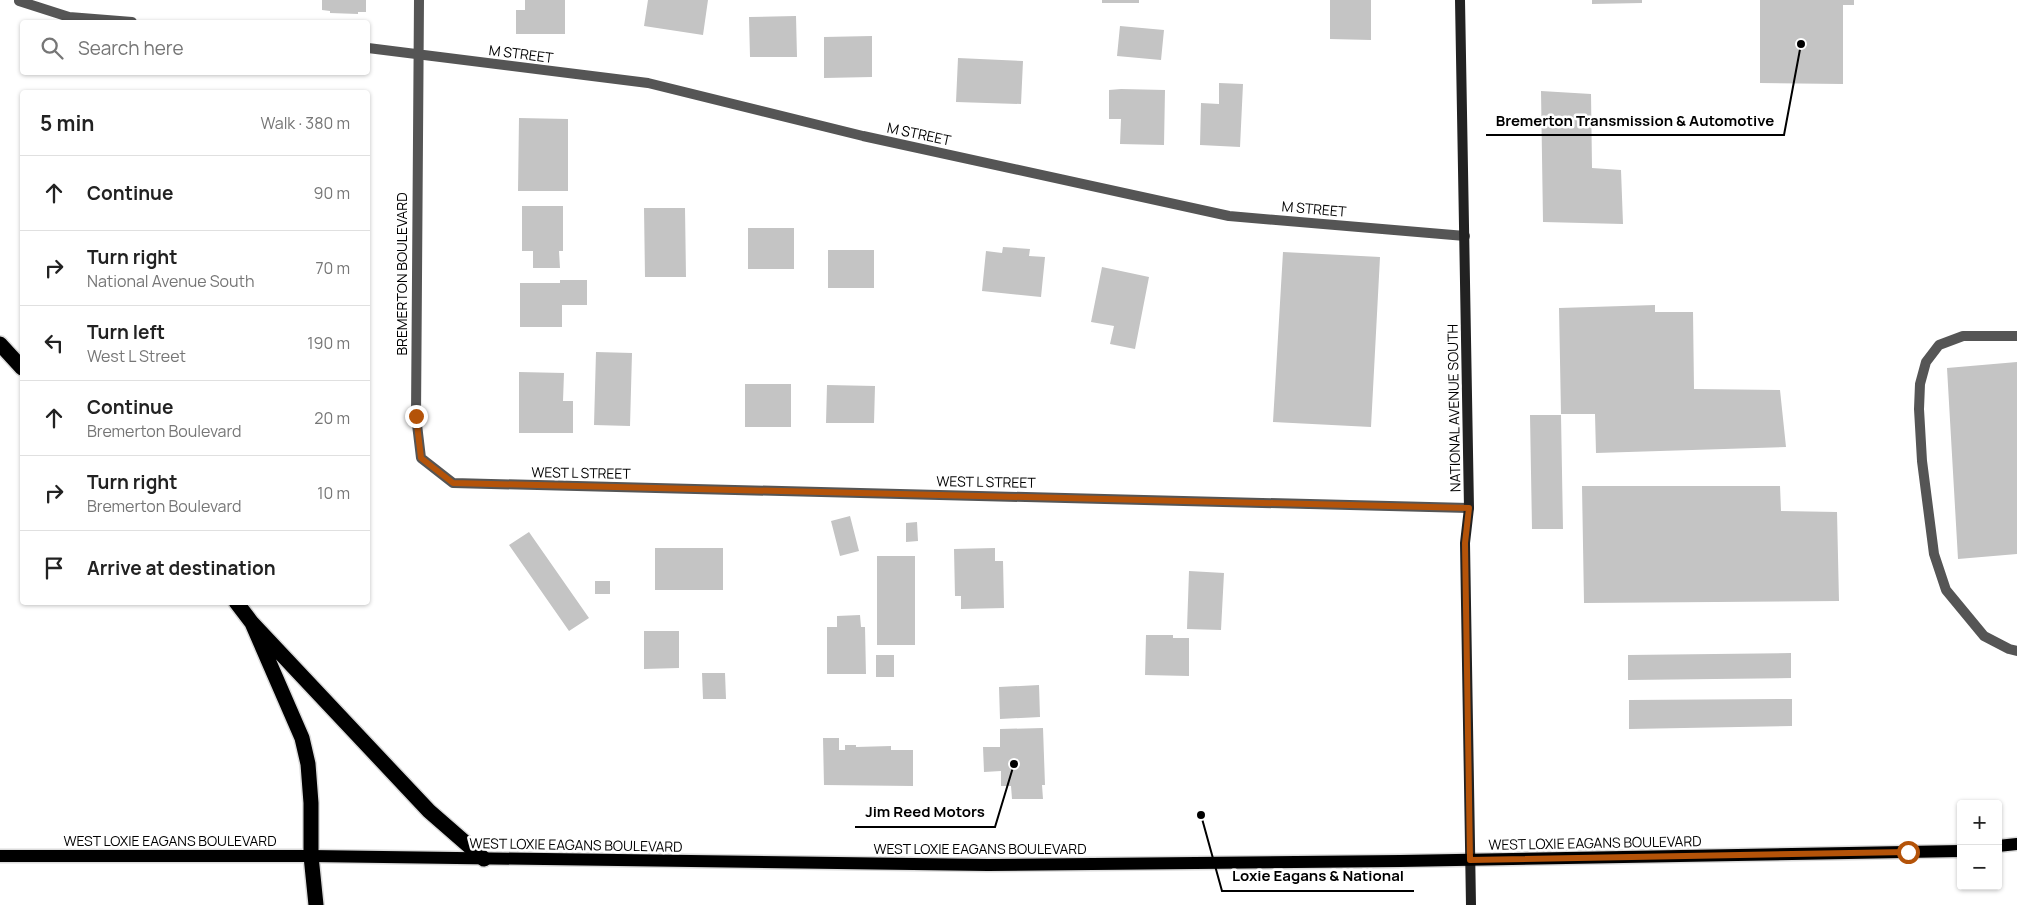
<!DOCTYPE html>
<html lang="en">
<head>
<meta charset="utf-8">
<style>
	:root { --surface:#fff; --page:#f2f2f2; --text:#222; --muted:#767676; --line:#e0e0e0 }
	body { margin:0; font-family:Manrope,sans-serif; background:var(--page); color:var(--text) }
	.controls { position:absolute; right:15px; bottom:15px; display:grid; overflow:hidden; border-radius:5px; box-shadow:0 1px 4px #0004 }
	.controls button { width:45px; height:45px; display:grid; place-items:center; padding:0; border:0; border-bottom:1px solid var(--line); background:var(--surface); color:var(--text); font:25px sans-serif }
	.stop { position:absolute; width:15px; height:15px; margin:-11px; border:4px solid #b45309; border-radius:50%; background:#fff }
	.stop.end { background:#b45309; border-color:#fff; box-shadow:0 1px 5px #0008 }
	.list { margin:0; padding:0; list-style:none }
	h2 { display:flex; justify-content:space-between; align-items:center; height:65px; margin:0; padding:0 20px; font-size:21px }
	h2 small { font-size:16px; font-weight:400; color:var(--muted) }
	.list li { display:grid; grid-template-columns:32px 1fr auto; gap:15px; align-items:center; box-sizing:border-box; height:75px; padding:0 20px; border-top:1px solid var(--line) }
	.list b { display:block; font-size:19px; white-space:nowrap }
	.list p { margin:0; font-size:16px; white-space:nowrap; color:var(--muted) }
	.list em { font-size:16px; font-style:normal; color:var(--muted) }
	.icon { flex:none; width:28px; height:28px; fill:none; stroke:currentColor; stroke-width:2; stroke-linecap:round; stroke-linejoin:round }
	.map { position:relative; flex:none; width:2017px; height:905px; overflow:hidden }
	.search { position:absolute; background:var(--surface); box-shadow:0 1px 4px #0004; left:20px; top:20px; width:350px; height:55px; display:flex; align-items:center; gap:12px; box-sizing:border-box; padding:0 18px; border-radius:5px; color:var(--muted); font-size:19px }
	.panel { position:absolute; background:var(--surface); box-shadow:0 1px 4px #0004; left:20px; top:90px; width:350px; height:515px; border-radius:5px }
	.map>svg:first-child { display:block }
</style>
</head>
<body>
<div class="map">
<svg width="2017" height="905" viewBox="0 0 2017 905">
	<rect width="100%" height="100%" fill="#fff"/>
	<path fill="#c4c4c4" d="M322 0H366V12H358V14L330 13V11L322 10Z
		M525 0H565V34H516V10H525Z
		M648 0H708L703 35 644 26Z
		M1102 0H1139V3H1102Z
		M1330 0H1371V40L1330 39Z
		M1592 0H1642V3L1592 4Z
		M1760 0H1854V5H1843V84L1760 83Z
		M796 16 797 57H750L749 17Z
		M1120 26 1164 30 1161 60 1117 56Z
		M872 36V77L824 78V37Z
		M958 58 1023 61 1021 104 956 102Z
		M1219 83 1243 84 1240 147 1200 145 1201 103 1219 104Z
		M1121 89 1165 90 1164 145 1120 144 1121 119H1109V90Z
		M1541 91 1591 94 1592 168 1621 170 1623 224 1543 222Z
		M519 118 568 119V191H518Z
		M522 206H563V251H559L560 268H533V251H522Z
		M644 208H685L686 277H645Z
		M748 228H794V269H748Z
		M1003 247 1030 249 1029 256 1045 257 1041 297 982 291 986 251 1002 253Z
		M828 250H874V288H828Z
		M1283 252 1380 257 1371 427 1273 422Z
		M1102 267 1149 277 1135 349 1110 344 1114 326 1091 322Z
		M560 280H587V305H562V327H520V283H560Z
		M1655 305V312H1693L1694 389 1780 390 1786 447 1596 453 1595 414H1561L1559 308Z
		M596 352 632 353 630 426 594 425Z
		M2017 362V554L1958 559 1947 368Z
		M519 372 564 373 563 401H573V433H519Z
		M745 384H791V427H745Z
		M827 385 875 386 874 423H826Z
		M1530 415H1561L1563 529H1532Z
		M1582 486H1780L1781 511 1837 512 1839 601 1584 603Z
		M850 516 859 551 840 556 831 521Z
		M917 522 918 541 906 542V523Z
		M529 532 589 618 569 631 509 545Z
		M655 548H723V590H655Z
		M995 548V561H1003L1004 608 961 609V596H955L954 549Z
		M877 556H915V645H877Z
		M1189 571 1224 573 1221 630 1187 629Z
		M595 581H610V594H595Z
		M860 615 861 627H865L866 674H827V627H837V616Z
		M644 631H679V668L644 669Z
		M1146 635H1173V638H1189V676L1145 675Z
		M1791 653V678L1628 680V655Z
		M876 655H894V677H876Z
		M702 673H725L726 699H703Z
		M1039 685 1040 717 1000 719 999 687Z
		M1792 699V726L1629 729V700Z
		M1043 728 1045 785H1042L1043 799H1012L1011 786H1001V771L984 772 983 747H1000V729Z
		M823 738H839V750H845V745H856V747L891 746V750H913V786L824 785Z"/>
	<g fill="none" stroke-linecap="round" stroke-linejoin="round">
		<defs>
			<path id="primary" d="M1998 846 2017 844
				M0 856H311L988 865 1400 861 1961 851"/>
			<path id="highway" d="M0 344 22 368
				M236 602 252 623 302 738 308 764 311 803V856L316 905
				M252 623 429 811 484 859"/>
		</defs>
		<use href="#primary" stroke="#dbdbdb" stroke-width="15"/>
		<use href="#highway" stroke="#dbdbdb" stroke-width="18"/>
		<path stroke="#555" stroke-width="10" d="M2017 336H1963L1939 345 1926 362 1920 384 1919 409 1922 461 1934 554 1946 590 1984 636 2009 649 2017 651"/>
		<path stroke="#555" stroke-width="10" d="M419 0 416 416 421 458 453 483 1469 508
			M19 1 69 17 132 22
			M368 48 648 83 863 136 1229 216 1465 236"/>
		<path stroke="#222" stroke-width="10" d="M1460 0 1469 508 1465 543 1471 905"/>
		<use href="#primary" stroke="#000" stroke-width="12"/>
		<use href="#highway" stroke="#000" stroke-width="15"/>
	</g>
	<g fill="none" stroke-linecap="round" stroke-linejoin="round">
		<path stroke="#b45309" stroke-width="6" d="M416 416 421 458 453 483 1469 508 1465 543 1470 860 1908 852"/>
	</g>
	<g text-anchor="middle" stroke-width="5" stroke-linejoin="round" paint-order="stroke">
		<g font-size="14" fill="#000" stroke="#fff">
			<text transform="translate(521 54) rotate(7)" y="5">M STREET</text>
			<text transform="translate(919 134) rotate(12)" y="5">M STREET</text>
			<text transform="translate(1314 209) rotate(5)" y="5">M STREET</text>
			<text transform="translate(402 274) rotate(-90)" y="5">BREMERTON BOULEVARD</text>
			<text transform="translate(1454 408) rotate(-91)" y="5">NATIONAL AVENUE SOUTH</text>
			<text transform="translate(581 473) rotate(1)" y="5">WEST L STREET</text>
			<text transform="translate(986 482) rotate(1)" y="5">WEST L STREET</text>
			<text x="170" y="846">WEST LOXIE EAGANS BOULEVARD</text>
			<text transform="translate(1595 843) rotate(-1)" y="5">WEST LOXIE EAGANS BOULEVARD</text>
			<text transform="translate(576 845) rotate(1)" y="5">WEST LOXIE EAGANS BOULEVARD</text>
			<text x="980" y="854">WEST LOXIE EAGANS BOULEVARD</text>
		</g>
	</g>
	<path fill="none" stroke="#000" stroke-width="2" d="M1801 44L1784 135H1486M1014 764L995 827H855M1201 815L1222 891H1414"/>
	<g fill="#000" stroke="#fff" stroke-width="2">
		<circle cx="1801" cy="44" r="5"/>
		<circle cx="1014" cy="764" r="5"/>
		<circle cx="1201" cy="815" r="5"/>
	</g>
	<g font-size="15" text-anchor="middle" font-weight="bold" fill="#000" stroke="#fff" stroke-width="5" stroke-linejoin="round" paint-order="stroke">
		<text x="1635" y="126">Bremerton Transmission &amp; Automotive</text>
		<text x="925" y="817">Jim Reed Motors</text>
		<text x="1318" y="881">Loxie Eagans &amp; National</text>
	</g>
</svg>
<div class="controls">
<button>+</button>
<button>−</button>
</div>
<div class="stop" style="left:1908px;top:852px"></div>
<div class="stop end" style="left:416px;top:416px"></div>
<div class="search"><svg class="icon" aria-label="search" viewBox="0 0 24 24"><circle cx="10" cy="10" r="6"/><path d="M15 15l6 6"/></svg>Search here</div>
<section class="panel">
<h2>5 min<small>Walk · 380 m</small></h2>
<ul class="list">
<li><svg class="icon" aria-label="ahead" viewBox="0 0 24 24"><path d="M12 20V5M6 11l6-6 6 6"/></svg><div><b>Continue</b></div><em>90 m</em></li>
<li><svg class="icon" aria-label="right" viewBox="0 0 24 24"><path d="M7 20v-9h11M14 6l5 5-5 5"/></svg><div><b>Turn right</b><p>National Avenue South</p></div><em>70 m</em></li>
<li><svg class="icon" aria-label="left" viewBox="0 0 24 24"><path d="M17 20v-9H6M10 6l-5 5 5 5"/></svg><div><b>Turn left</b><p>West L Street</p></div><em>190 m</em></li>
<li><svg class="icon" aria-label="ahead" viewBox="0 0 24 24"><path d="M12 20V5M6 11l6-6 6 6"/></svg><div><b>Continue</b><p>Bremerton Boulevard</p></div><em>20 m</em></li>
<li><svg class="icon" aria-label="right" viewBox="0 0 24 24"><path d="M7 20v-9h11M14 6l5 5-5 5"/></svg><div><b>Turn right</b><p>Bremerton Boulevard</p></div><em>10 m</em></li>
<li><svg class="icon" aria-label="arrive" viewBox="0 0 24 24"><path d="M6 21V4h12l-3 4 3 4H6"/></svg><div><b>Arrive at destination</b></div></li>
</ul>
</section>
</div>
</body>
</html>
